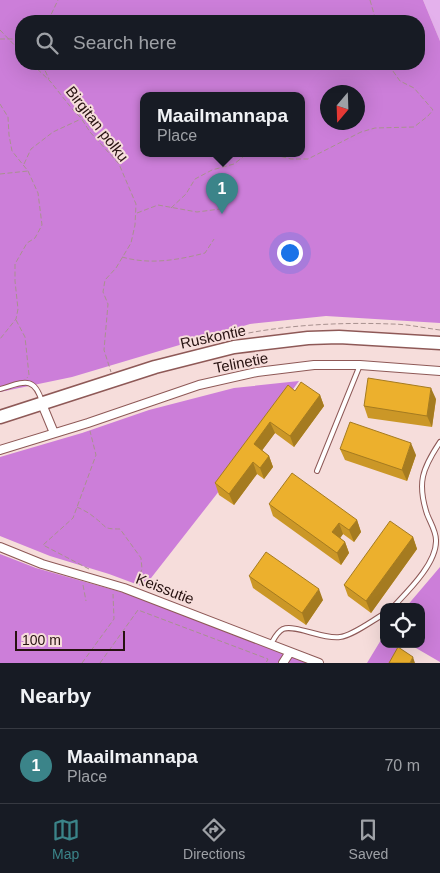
<!DOCTYPE html>
<html lang="en">
<head>
<meta charset="utf-8">
<style>
	:root { --surface:#171b24; --page:#242831; --text:#f1f3f6; --muted:#9ea1a6; --line:#363941; --accent:#3b8489 }
	body { margin:0; font-family:Arial,sans-serif; background:var(--page); color:var(--text) }
	.controls { position:absolute; right:15px; bottom:15px; display:grid; overflow:hidden; border-radius:10px; box-shadow:0 5px 20px #0002 }
	.controls button { width:45px; height:45px; display:grid; place-items:center; padding:0; border:0; border-bottom:1px solid var(--line); background:var(--surface); color:var(--text); font:25px sans-serif }
	.compass { position:absolute; left:320px; top:85px; width:45px; height:45px; border-radius:50%; background:var(--surface); box-shadow:0 5px 20px #0002; rotate:199deg }
	.scale { position:absolute; left:15px; bottom:12px; width:110px; box-sizing:border-box; padding-left:5px; border:2px solid #271211; border-top:0; font-size:14px; line-height:18px; white-space:nowrap; color:#271211; -webkit-text-stroke:4px #f6dddb; paint-order:stroke }
	.you { position:absolute; left:289px; top:252px; width:18px; height:18px; margin:-12px; border:4px solid #fff; border-radius:50%; background:#1a73e8; box-shadow:0 0 0 8px #1a73e833 }
	.badge { display:grid; place-items:center; width:32px; height:32px; border-radius:50%; background:var(--accent); color:#fff; font-size:16px; font-weight:700 }
	.pin { position:absolute; translate:-50% -41px; filter:drop-shadow(0 1px 2px #0008) }
	.pin::after { content:''; position:absolute; top:26px; width:18px; height:15px; background:inherit; clip-path:polygon(0 0,100% 0,50% 100%) }
	.popup { position:absolute; left:140px; top:92px; width:165px; height:65px; box-sizing:border-box; display:grid; place-content:center; border-radius:10px; background:var(--surface); filter:drop-shadow(0 1px 4px #0005); font-size:16px; white-space:nowrap; color:var(--muted) }
	.popup b { font-size:19px; color:var(--text) }
	.popup::after { content:''; position:absolute; left:50%; top:100%; margin-left:-10px; border:10px solid transparent; border-top-color:var(--surface) }
	.list { margin:0; padding:0; list-style:none }
	h2 { display:flex; justify-content:space-between; align-items:center; height:65px; margin:0; padding:0 20px; font-size:21px }
	h2 small { font-size:16px; font-weight:400; color:var(--muted) }
	.list li { display:grid; grid-template-columns:32px 1fr auto; gap:15px; align-items:center; box-sizing:border-box; height:75px; padding:0 20px; border-top:1px solid var(--line) }
	.list b { display:block; font-size:19px; white-space:nowrap }
	.list p { margin:0; font-size:16px; white-space:nowrap; color:var(--muted) }
	.list em { font-size:16px; font-style:normal; color:var(--muted) }
	.icon { flex:none; width:28px; height:28px; fill:none; stroke:currentColor; stroke-width:2; stroke-linecap:round; stroke-linejoin:round }
	.map { position:relative; flex:none; width:440px; height:663px; overflow:hidden }
	.search { position:absolute; background:var(--surface); box-shadow:0 5px 20px #0002; left:15px; right:15px; top:15px; height:55px; display:flex; align-items:center; gap:12px; box-sizing:border-box; padding:0 18px; border-radius:20px; color:var(--muted); font-size:19px }
	.sheet { height:140px; background:var(--surface) }
	nav { display:flex; justify-content:space-around; align-items:center; box-sizing:border-box; height:70px; border-top:1px solid var(--line); background:var(--surface); font-size:14px; color:var(--muted) }
	nav a { display:grid; justify-items:center; gap:2px }
	nav .on { color:var(--accent) }
	.map>svg:first-child { display:block }
</style>
</head>
<body>
<div class="map">
<svg width="440" height="663" viewBox="0 0 440 663">
	<rect width="100%" height="100%" fill="#f6dddb"/>
	<path fill="#e4b1ec" d="M423 0H440V41Z"/>
	<path fill="#cc7ed9" fill-rule="evenodd" d="M0 0H423L440 41V323L326 316 250 324 72 377 0 392ZM21 21H419V64H21ZM328 92H358V122H328ZM143 95H301V153H143Z
		M299 381 216 495 144 587 109 574 50 556 0 536V457L82 433 149 410 234 388Z
		M0 554 36 568 128 594 307 663H0Z
		M440 567V662L409 644H421V607H406Z
		M384 635V644H402L391 663H367Z"/>
	<g fill="none" stroke-linecap="round" stroke-linejoin="round">
		<defs>
			<path id="service" d="M0 389C22 383 34 374 42 402
				M317 471 360 365
				M393 607C408 591 437 563 436 540 436 531 430 522 427 514 417 483 422 469 440 442
				M271 644C274 639 277 632 283 629 295 624 324 640 340 637 352 636 373 620 384 614"/>
			<path id="minor" d="M42 404 54 433
				M0 450 88 423 199 385 257 372 314 365H360L440 371
				M0 547 42 564 124 588 319 663
				M283 663 290 652"/>
			<path id="primary" d="M0 417 155 367 234 347 308 338 339 337 440 343"/>
		</defs>
		<use href="#service" stroke="#8e5957" stroke-width="6"/>
		<use href="#minor" stroke="#8e5957" stroke-width="10"/>
		<use href="#primary" stroke="#8e5957" stroke-width="15"/>
		<path stroke="#a8918f" stroke-width="1" stroke-dasharray="5 2.5" stroke-linecap="butt" d="M370 0 376 21
			M48 21 58 0
			M0 30 21 52
			M0 39H21
			M32 64 50 81 73 110 81 118 90 132 119 164 136 204 135 225 131 243 116 268 105 280 103 292 108 304 104 350 111 372
			M42 64 49 79
			M0 104 8 117 9 135 12 151 28 171 38 193 42 225 35 238 27 243 15 264V281L18 309 16 319 0 339
			M267 153 274 156H279L291 159H308L361 132 375 128 414 127 428 116 433 110 414 88 400 81 388 64
			M24 164 31 149 53 132 81 119
			M0 174 28 171
			M171 208 186 194 195 179 212 170 234 164 248 153
			M137 213 158 205 197 212 220 209
			M122 257C150 265 178 260 205 253L214 239
			M16 320 25 337 29 375 27 378
			M234 336C283 325 340 322 391 324 407 324 424 328 440 330
			M198 345 223 339
			M77 507C83 510 90 513 95 518 108 527 101 529 120 529L141 558 142 569 136 584
			M89 569 43 545 73 518 96 455 90 431
			M83 585 86 601
			M82 663 114 619 113 594
			M100 663 138 610 268 659 266 663"/>
		<use href="#service" stroke="#fff" stroke-width="4"/>
		<use href="#minor" stroke="#fff" stroke-width="8"/>
		<use href="#primary" stroke="#fff" stroke-width="12"/>
	</g>
	<path fill="#cb9727" d="M295 391 320 395 324 406 294 447 275 433 262 450 269 456 273 467 264 479 257 474 234 505 219 495 215 483Z
		M436 399 432 427 368 418 364 406Z
		M340 449 416 455 407 481 345 460Z
		M269 504 357 520 361 532 354 542 343 534 340 538 345 542 349 553 341 565 273 516Z
		M413 537 417 549 371 613 348 596 344 585Z
		M249 576 323 600 306 625 253 588Z"/>
	<path fill="#a57b20" d="M431 388 436 399 432 427 427 416Z
		M320 395 324 406 294 447 290 436Z
		M270 422 275 433 258 456 254 444Z
		M411 443 416 455 407 481 402 470Z
		M269 456 273 467 264 479 260 468Z
		M253 462 257 474 234 505 229 494Z
		M357 520 361 532 354 542 349 530Z
		M339 523 343 534 336 544 332 532Z
		M413 537 417 549 371 613 366 601Z
		M345 542 349 553 341 565 337 553Z
		M319 589 323 600 306 625 302 613Z
		M413 657 415 663H410Z"/>
	<path fill="#ecb02d" stroke="#a57b20" d="M368 378 431 388 427 416 364 406Z
		M301 382 320 395 290 436 270 422 254 444 269 456 260 468 253 462 229 494 215 483 288 385 295 391Z
		M350 422 411 443 402 470 340 449Z
		M292 473 357 520 349 530 339 523 332 532 345 542 337 553 269 504Z
		M390 521 413 537 366 601 344 585Z
		M266 552 319 589 302 613 249 576Z
		M398 647 413 657 410 663H389Z"/>
	<g text-anchor="middle" stroke-width="4" stroke-linejoin="round" paint-order="stroke">
		<g font-size="15" fill="#271211" stroke="#f6dddb">
			<text transform="translate(97 124) rotate(52)" y="5">Birgitan polku</text>
			<text transform="translate(213 337) rotate(-12)" y="5">Ruskontie</text>
			<text transform="translate(241 363) rotate(-11)" y="5">Telinetie</text>
			<text transform="translate(165 589) rotate(21)" y="5">Keissutie</text>
		</g>
	</g>
</svg>
<div class="controls">
<button><svg class="icon" aria-label="locate" viewBox="0 0 24 24"><circle cx="12" cy="12" r="6"/><path d="M12 2v4M12 18v4M2 12h4M18 12h4"/></svg></button>
</div>
<svg class="compass" viewBox="-18 -18 36 36"><path d="M0-13l5 13h-10z" fill="#e53935"/><path d="M0 13l5-13h-10z" fill="#9ea1a6"/></svg>
<div class="scale">100 m</div>
<div class="you"></div>
<div class="pin badge" style="left:222px;top:214px">1</div>
<div class="popup"><b>Maailmannapa</b>Place</div>
<div class="search"><svg class="icon" aria-label="search" viewBox="0 0 24 24"><circle cx="10" cy="10" r="6"/><path d="M15 15l6 6"/></svg>Search here</div>
</div>
<section class="sheet">
<h2>Nearby<small></small></h2>
<ul class="list">
<li><span class="badge">1</span><div><b>Maailmannapa</b><p>Place</p></div><em>70 m</em></li>
</ul>
</section>
<nav>
<a class="on"><svg class="icon" aria-label="map" viewBox="0 0 24 24"><path d="M3 6l6-2 6 2 6-2v14l-6 2-6-2-6 2zM9 4v14M15 6v14"/></svg>Map</a>
<a><svg class="icon" aria-label="directions" viewBox="0 0 24 24"><path d="M12 3l9 9-9 9-9-9zM9 14v-3h6M13 9l2 2-2 2"/></svg>Directions</a>
<a><svg class="icon" aria-label="saved" viewBox="0 0 24 24"><path d="M7 4h10v16l-5-4-5 4z"/></svg>Saved</a>
</nav>
</body>
</html>
